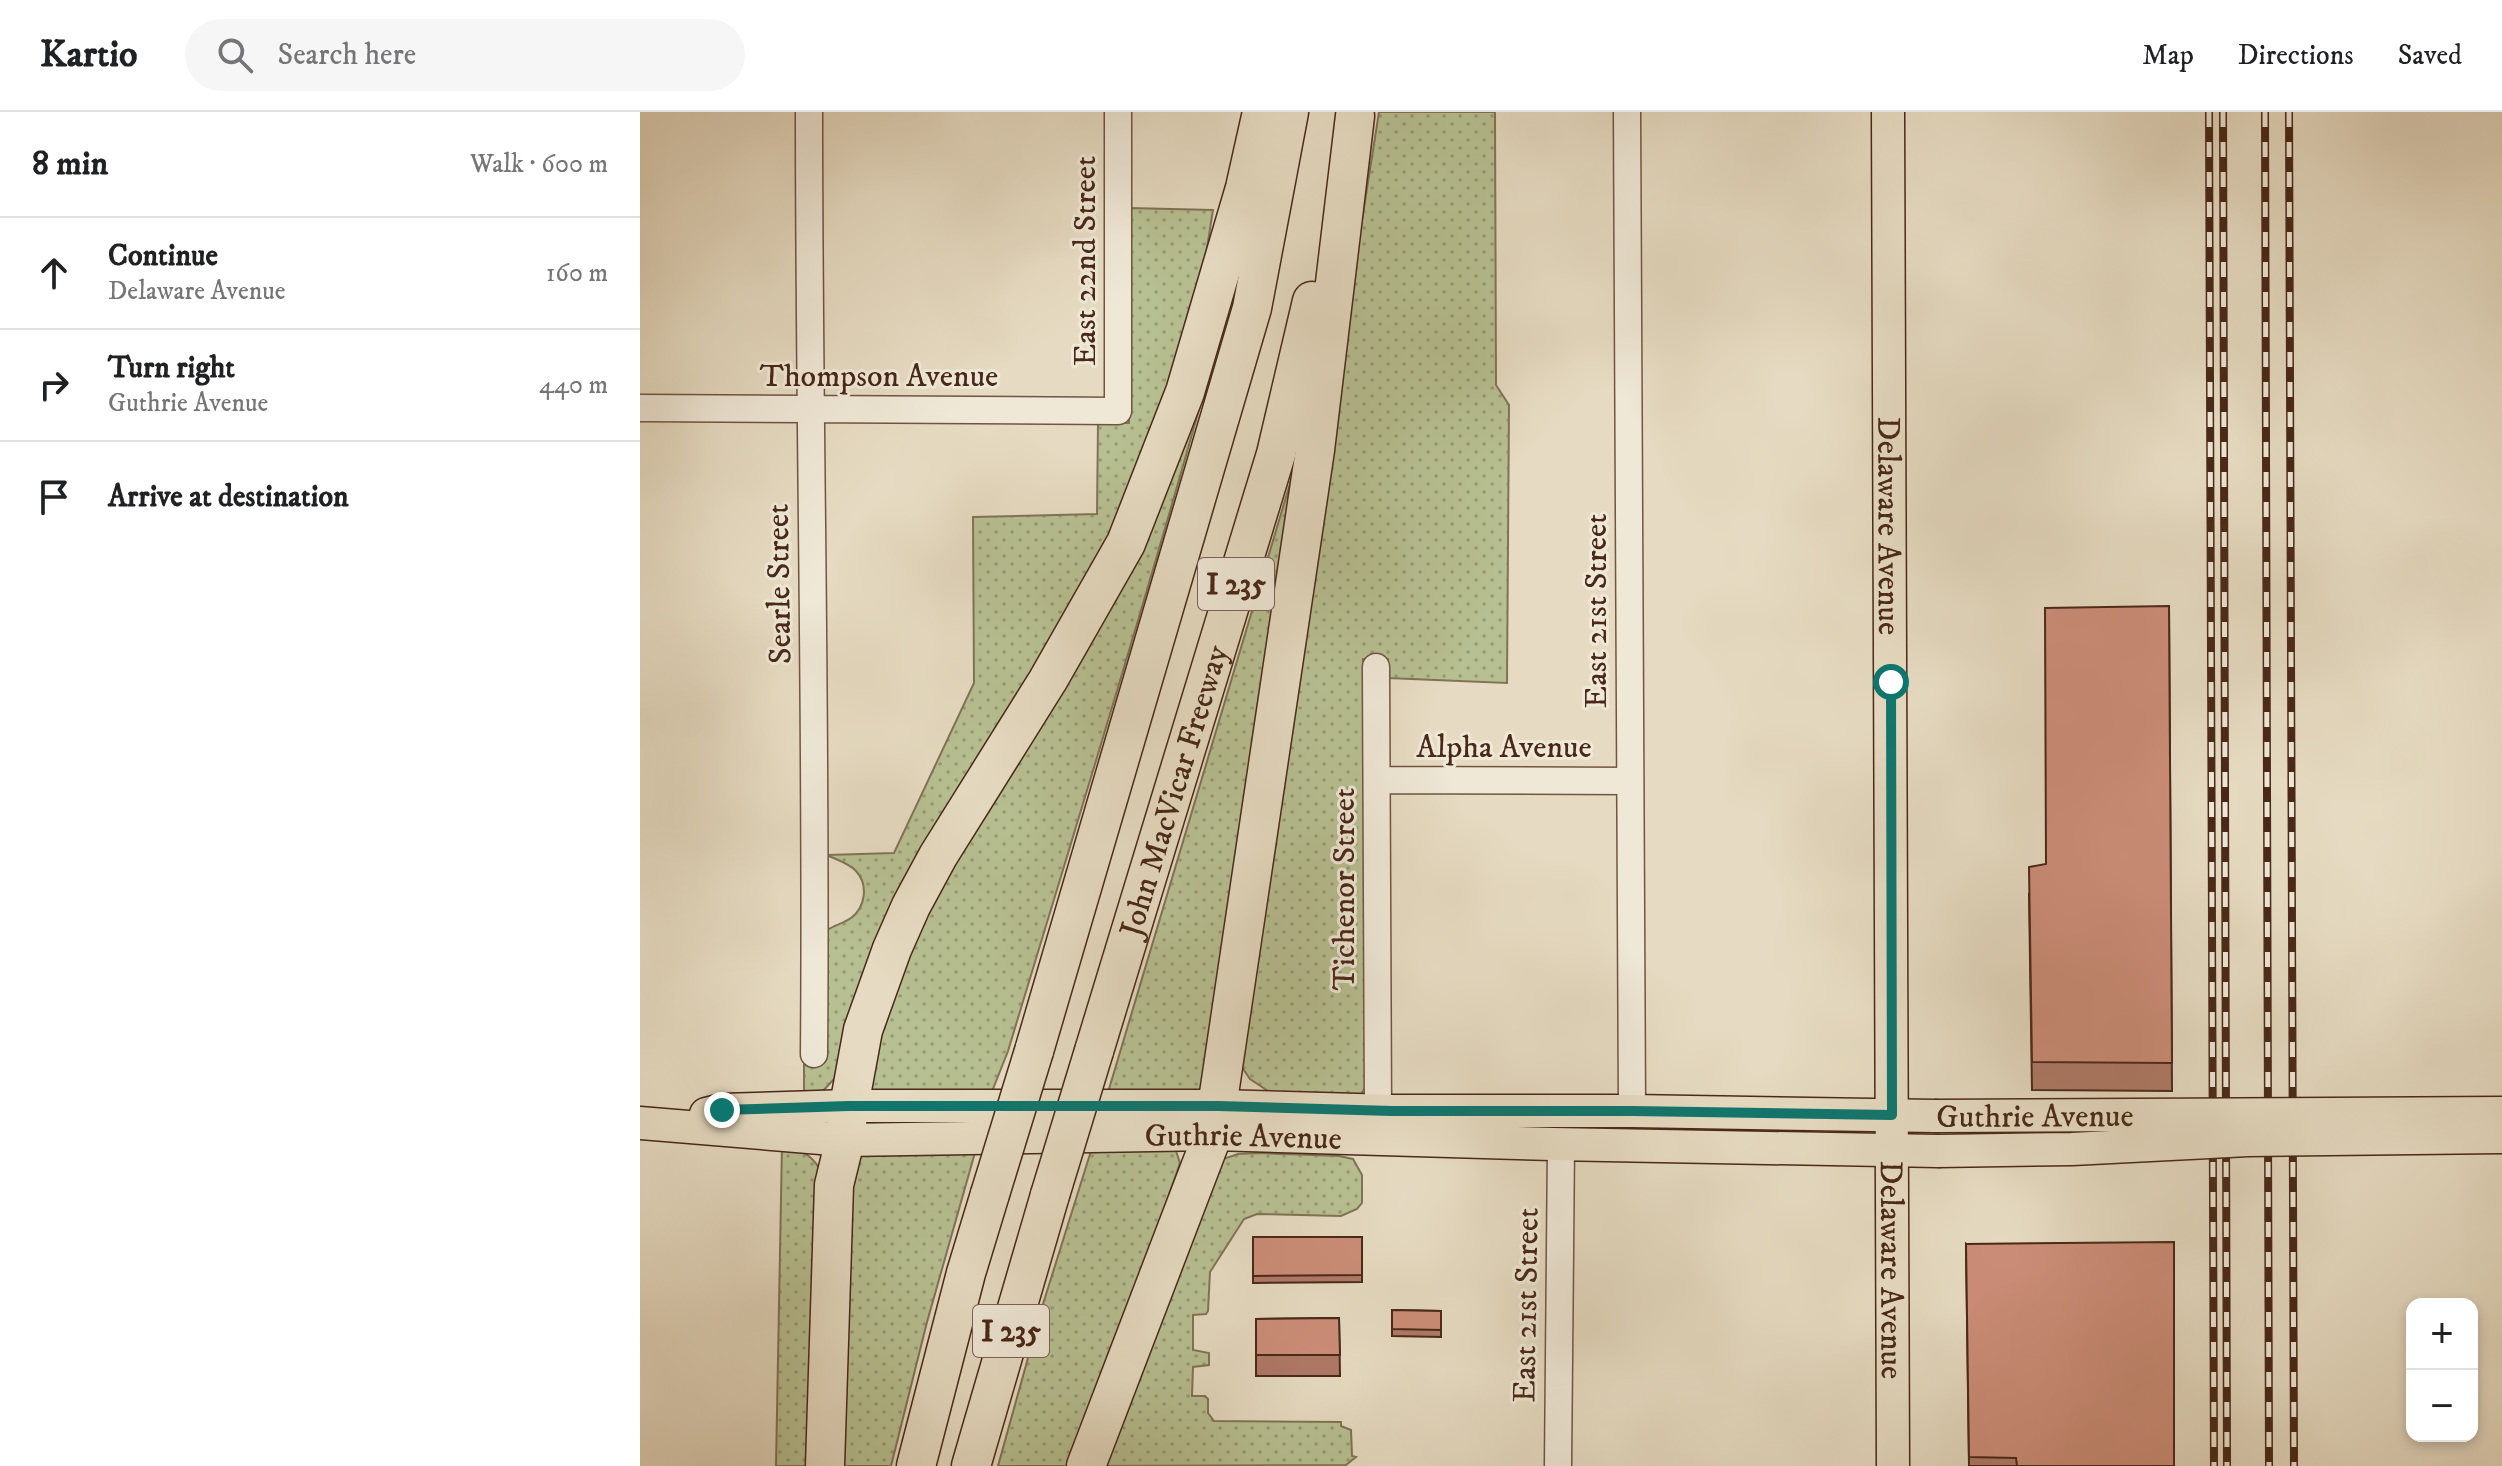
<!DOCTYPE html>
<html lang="en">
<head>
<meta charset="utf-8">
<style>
	:root { --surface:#fff; --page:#f6f6f6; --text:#202124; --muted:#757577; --line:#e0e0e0 }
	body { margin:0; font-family:"IM FELL DW Pica",serif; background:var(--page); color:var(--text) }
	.controls { position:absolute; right:24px; bottom:24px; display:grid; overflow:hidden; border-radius:16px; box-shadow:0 4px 12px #0003 }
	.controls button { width:72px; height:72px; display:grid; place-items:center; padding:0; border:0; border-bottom:2px solid var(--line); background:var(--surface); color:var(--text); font:40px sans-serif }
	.stop { position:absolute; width:24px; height:24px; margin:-18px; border:6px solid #0f766e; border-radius:50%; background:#fff }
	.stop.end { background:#0f766e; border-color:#fff; box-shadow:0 2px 8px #0008 }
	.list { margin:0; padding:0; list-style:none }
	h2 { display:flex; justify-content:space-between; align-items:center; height:104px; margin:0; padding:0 32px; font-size:34px }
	h2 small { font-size:26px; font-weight:400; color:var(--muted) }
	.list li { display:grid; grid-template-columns:52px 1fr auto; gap:24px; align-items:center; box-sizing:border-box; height:112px; padding:0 32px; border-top:2px solid var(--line) }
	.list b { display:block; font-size:30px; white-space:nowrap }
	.list p { margin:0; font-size:26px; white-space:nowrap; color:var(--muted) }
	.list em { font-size:26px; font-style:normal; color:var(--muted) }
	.icon { flex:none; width:44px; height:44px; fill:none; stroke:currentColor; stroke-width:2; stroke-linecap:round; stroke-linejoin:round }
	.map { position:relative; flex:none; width:1862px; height:1354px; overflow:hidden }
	header { display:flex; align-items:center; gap:48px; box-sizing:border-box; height:112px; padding:0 40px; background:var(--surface); border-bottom:2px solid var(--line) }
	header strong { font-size:38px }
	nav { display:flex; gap:44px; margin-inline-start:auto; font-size:28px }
	.search { width:560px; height:72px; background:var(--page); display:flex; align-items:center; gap:20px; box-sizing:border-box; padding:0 28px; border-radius:44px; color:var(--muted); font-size:30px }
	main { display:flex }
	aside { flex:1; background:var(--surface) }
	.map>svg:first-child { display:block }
</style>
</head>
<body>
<header>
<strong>Kartio</strong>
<div class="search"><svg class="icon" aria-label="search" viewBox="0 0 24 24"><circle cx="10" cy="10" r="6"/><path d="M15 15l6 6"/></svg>Search here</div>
<nav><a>Map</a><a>Directions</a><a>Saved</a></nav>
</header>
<main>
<aside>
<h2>8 min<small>Walk · 600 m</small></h2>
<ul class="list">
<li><svg class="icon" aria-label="ahead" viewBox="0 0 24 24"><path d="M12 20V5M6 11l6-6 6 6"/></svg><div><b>Continue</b><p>Delaware Avenue</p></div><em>160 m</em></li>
<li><svg class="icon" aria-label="right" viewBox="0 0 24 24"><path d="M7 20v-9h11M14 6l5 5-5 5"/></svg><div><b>Turn right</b><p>Guthrie Avenue</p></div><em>440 m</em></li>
<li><svg class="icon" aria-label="arrive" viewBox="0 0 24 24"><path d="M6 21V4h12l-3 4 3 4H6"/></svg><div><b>Arrive at destination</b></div></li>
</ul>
</aside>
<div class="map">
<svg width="1862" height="1354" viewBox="0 0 1862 1354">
	<defs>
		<pattern id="grass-dots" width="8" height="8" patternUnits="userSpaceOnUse" patternTransform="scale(2)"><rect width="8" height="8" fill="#b7c092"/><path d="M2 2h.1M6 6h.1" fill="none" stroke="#979c76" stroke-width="1.8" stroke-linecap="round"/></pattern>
	</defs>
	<rect width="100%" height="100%" fill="#e6dbc2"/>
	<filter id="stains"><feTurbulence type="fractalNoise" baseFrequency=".0025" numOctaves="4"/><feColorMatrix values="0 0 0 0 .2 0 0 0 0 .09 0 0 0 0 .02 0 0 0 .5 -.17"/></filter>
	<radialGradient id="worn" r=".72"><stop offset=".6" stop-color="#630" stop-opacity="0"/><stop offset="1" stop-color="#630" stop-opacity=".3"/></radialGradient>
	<path fill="url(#grass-dots)" stroke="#807455" stroke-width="2" d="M739 0H855L856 273 869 293 867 571 748 566V547H723L728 614 727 973 719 985H637L610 967 601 954 629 701Z
		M489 96 573 98 560 180 527 286 478 415 195 966 182 980 164 985V949H181L187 818C195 813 204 811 211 806 225 796 229 773 216 759 209 751 197 748 187 743L254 741 334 571 333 405 457 402 458 311H489Z
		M588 193C520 443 443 691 368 939L351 982 227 981 250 876Z
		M661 335 564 978 466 987Z
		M142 1033C159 1038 170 1041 179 1056L171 1354H136Z
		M225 1037H336L287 1210 251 1354H194L208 1064Z
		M451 1039H536L540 1051 434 1354H358L403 1192Z
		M618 1041 699 1044 713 1047 722 1063V1091L717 1097 701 1104 617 1102 604 1107 570 1160 568 1199 566 1202 553 1203V1238L569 1241V1253L553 1255 552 1284H565L568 1287V1301L574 1309 701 1310V1314L711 1318 712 1344 716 1345 706 1353 457 1354 580 1048 598 1042Z"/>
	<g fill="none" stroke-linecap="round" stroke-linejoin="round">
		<defs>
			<path id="minor" d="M169 0C169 314 177 628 174 942
				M987 0 992 999
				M0 296 478 299V0
				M736 555 738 999
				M737 668 990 669
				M918 1354 921 1032"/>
			<g id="major">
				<path id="s1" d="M1248 0 1253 1354"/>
				<path d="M66 1002 82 998 209 994H578L752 999H992L1295 1004"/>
				<path id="s2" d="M0 1011 205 1028 573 1022 913 1032 1298 1039"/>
			</g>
			<g id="highway">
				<path d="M394 939 612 196 649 0"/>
				<path id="s3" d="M454 939 636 342 672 189"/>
				<path d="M185 1354 194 1073 205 1028 209 994 223 918 252 837 271 794 298 744 408 568 486 431 545 280 605 76 622 0"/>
				<path d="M276 1354 326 1161 350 1082"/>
				<path d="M331 1354 410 1083"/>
				<path d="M446 1354 573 1022 675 338 715 4"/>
			</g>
		</defs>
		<use href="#minor" stroke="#705542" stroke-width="29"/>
		<use href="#major" stroke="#492818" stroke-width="35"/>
		<use href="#highway" stroke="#492818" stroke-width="41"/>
		<use href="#minor" stroke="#efe8d7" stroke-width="26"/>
		<use href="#major" stroke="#e6dbc2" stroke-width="32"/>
		<use href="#highway" stroke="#e6dbc2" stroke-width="38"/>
		<defs>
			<path id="rail" d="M1569 0 1574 1354
				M1583 0 1587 1354
				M1625 0 1629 1354
				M1649 0 1654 1354"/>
		</defs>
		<use href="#rail" stroke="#492818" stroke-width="8"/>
		<use href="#rail" stroke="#efe8d7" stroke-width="5" stroke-dasharray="15" stroke-linecap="butt"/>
		<defs>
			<g id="major-bridge">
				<path id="s4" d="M1295 1004 1862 1001"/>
				<path d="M1298 1039 1432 1037 1608 1028 1862 1025"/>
			</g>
			<path id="highway-bridge" d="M350 1082 394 939
				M410 1083 454 939"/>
		</defs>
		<use href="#major-bridge" stroke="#492818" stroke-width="35" stroke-linecap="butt"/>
		<use href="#highway-bridge" stroke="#492818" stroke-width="41" stroke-linecap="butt"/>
		<use href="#major-bridge" stroke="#e6dbc2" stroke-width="32"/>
		<use href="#highway-bridge" stroke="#e6dbc2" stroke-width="38"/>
	</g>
	<path fill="#af7967" stroke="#492818" stroke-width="2" d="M1529 494 1532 979 1392 978 1389 782 1406 752Z
		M613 1125H722V1170L613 1171Z
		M1326 1132 1534 1354H1329Z
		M752 1198 801 1199V1225L752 1224Z
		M699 1206 700 1264H616V1207Z"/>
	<path fill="#cc8d78" stroke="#492818" stroke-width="2" d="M1529 494 1532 951 1392 950 1389 755 1406 752 1405 496Z
		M613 1125H722V1163L613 1164Z
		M1534 1130V1354H1377L1376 1346 1329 1345 1326 1132Z
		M752 1198 801 1199V1218L752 1217Z
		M699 1206 700 1243H616V1207Z"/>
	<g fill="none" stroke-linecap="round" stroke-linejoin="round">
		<path stroke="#0f766e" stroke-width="10" d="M82 998 209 994H578L752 999H992L1252 1003 1251 570"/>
	</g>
	<g text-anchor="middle" stroke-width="6" stroke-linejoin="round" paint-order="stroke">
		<g fill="#efe8d7" stroke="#7b6251" stroke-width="2">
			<rect x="558" y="446" width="76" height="52" rx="6"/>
			<rect x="333" y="1193" width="76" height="52" rx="6"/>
		</g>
		<g font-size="30" font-weight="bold" fill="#492818">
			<text x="596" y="482">I 235</text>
			<text x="371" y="1229">I 235</text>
		</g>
		<g font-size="32" fill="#492818" stroke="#efe8d7">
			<text transform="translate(444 149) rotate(-90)" y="11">East 22nd Street</text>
			<text x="239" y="274">Thompson Avenue</text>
			<text dy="11" stroke="none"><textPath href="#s1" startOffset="414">Delaware Avenue</textPath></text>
			<text transform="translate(138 472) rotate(-91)" y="11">Searle Street</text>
			<text transform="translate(955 499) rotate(-90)" y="11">East 21st Street</text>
			<text x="864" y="645">Alpha Avenue</text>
			<text dy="11" stroke="none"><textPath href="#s3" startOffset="272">John MacVicar Freeway</textPath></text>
			<text transform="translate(703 777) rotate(-90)" y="11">Tichenor Street</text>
			<text dy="11" stroke="none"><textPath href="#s4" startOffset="100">Guthrie Avenue</textPath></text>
			<text dy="11" stroke="none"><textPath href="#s2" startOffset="604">Guthrie Avenue</textPath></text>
			<text dy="11" stroke="none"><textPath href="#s1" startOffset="1158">Delaware Avenue</textPath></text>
			<text transform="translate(885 1193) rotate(-89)" y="11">East 21st Street</text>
		</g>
	</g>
	<rect width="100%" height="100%" filter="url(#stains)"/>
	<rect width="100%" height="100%" fill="url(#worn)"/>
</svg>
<div class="controls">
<button>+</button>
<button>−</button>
</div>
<div class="stop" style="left:1251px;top:570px"></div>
<div class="stop end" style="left:82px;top:998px"></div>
</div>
</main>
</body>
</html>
